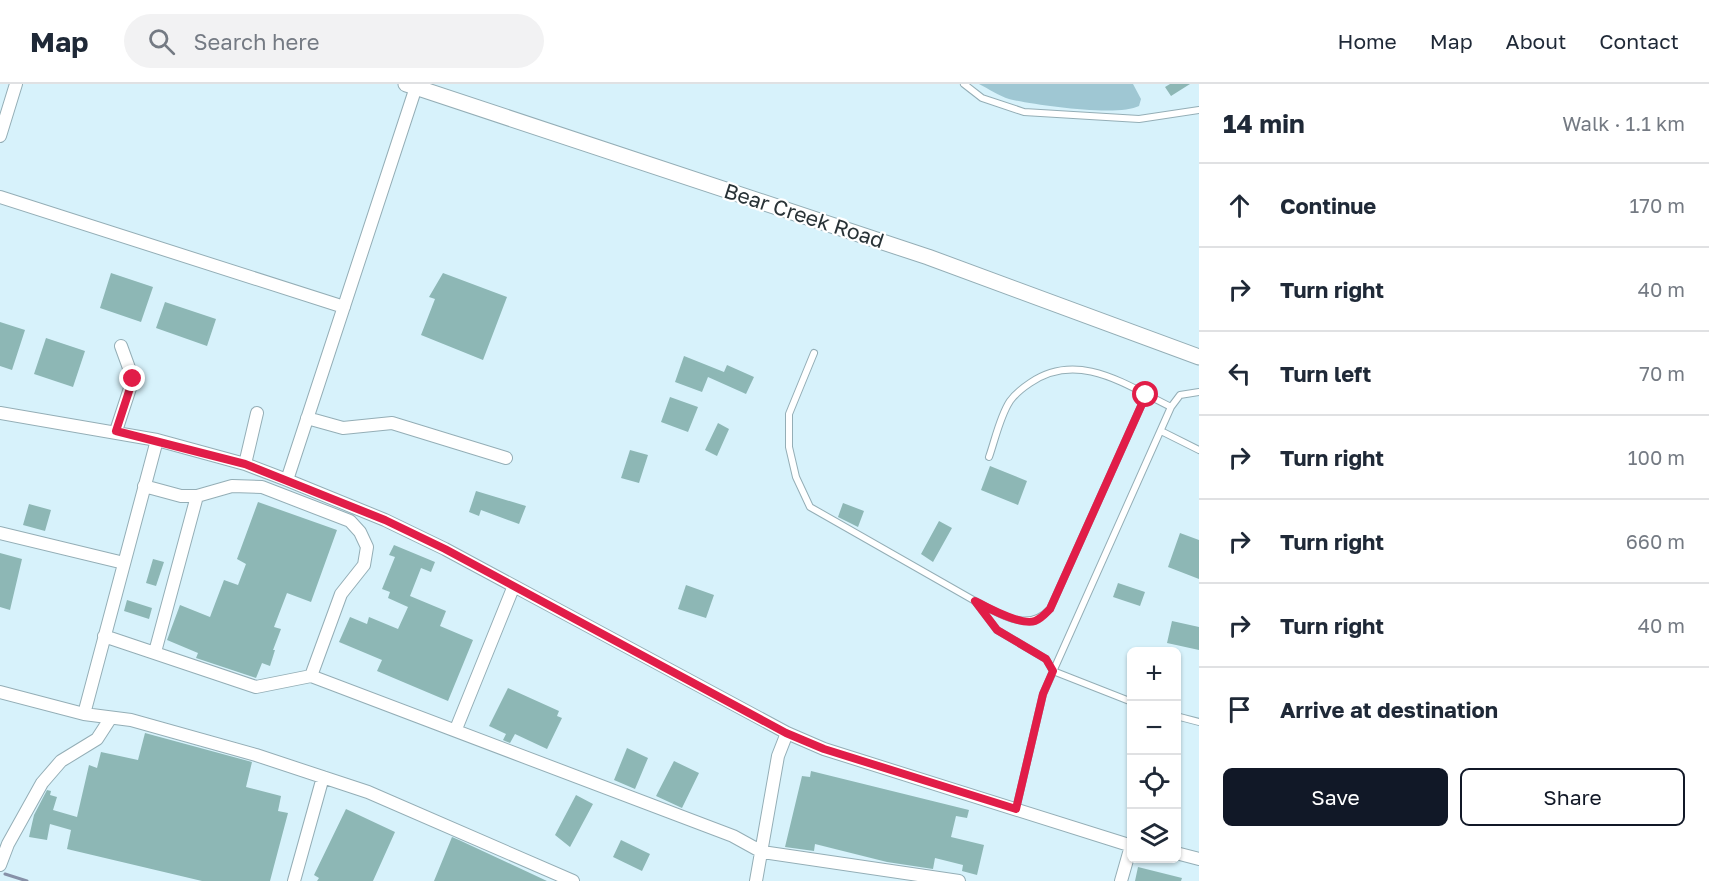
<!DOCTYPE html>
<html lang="en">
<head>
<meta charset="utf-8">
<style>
	:root { --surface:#fff; --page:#f2f2f3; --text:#1f2937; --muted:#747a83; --line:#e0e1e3; --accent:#111827 }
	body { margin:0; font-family:"Golos Text",sans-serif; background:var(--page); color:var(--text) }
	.controls { position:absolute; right:18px; bottom:18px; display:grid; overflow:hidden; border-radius:9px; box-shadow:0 2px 4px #0004 }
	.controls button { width:54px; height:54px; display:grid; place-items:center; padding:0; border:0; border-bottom:2px solid var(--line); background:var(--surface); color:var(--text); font:30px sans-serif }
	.stop { position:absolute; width:18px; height:18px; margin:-14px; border:4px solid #e11d48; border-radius:50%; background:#fff }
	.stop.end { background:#e11d48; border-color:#fff; box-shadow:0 2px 6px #0008 }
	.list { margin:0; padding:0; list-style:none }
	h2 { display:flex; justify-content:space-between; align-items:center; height:78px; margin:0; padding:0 24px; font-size:26px }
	h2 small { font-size:20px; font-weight:400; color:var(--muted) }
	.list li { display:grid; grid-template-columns:39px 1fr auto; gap:18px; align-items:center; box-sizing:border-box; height:84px; padding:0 24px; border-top:2px solid var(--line) }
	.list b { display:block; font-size:22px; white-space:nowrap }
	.list em { font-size:20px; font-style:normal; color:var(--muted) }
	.actions { display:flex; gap:12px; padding:18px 24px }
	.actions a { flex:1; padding:14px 0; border:2px solid var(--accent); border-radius:9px; text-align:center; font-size:21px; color:var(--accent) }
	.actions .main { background:var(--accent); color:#fff }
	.icon { flex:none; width:33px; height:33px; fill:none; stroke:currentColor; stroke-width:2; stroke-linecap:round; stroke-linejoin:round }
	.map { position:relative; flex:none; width:1199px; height:797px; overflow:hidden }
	header { display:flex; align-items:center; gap:36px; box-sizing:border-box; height:84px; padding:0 30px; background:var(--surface); border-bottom:2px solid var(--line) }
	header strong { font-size:28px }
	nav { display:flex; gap:33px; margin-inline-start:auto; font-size:21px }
	.search { width:420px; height:54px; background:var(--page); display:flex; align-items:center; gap:15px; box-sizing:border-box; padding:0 21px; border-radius:33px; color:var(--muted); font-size:22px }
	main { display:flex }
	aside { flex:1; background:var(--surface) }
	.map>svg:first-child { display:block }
</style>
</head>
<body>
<header>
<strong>Map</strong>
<div class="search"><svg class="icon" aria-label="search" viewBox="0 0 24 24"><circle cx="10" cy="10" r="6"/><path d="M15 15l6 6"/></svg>Search here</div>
<nav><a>Home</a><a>Map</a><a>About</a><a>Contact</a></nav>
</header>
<main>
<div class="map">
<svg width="1199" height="797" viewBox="0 0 1199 797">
	<rect width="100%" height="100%" fill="#d7f2fb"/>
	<path fill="#9fc7d3" d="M979 0H1133L1141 15 1139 22C1118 33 1034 21 1009 15 999 12 989 5 979 0Z"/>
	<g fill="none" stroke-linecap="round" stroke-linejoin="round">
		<path stroke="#8791a8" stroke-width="3" d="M5 790 27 797"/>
	</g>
	<path fill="#8db7b5" d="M1170 0H1190L1171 12 1165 3Z
		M111 189 153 203 141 238 100 224Z
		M443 189 507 213 483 276 421 251 435 215 429 213Z
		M165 218 216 235 207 262 156 244Z
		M0 238 25 246 12 286 0 282Z
		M46 254 85 267 73 303 34 290Z
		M684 272 724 288 727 281 754 293 746 310 708 293 702 308 675 298Z
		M670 313 698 323 688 348 661 338Z
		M718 339 729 345 717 372 705 366Z
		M630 366 648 371 639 399 621 394Z
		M990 382 1027 397 1018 421 981 406Z
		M476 407 526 422 519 440 481 426 479 432 469 428Z
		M258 418 337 446 311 518 287 509 274 543 281 545 273 566H275L270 582 262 579 256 594 196 574 198 569 167 556 180 521 210 533 224 496 238 501 246 480 237 475Z
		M843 419 864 427 858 443 838 433Z
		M29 420 51 426 45 447 23 441Z
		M939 437 952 444 933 478 921 470Z
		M1180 449 1199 456V495L1168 483Z
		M394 461 435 478 431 488 421 484 410 512 446 527 440 542 473 556 448 617 377 587 382 576 339 558 350 533 367 540 369 533 398 545 408 523 388 514 390 508 382 505 395 473 389 471Z
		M0 469 22 475 10 526 0 523Z
		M153 475 164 478 156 502 146 499Z
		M1118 499 1145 508 1140 522 1113 513Z
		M686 501 714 511 706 534 678 525Z
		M127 516 152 524 149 535 124 527Z
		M1172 537 1199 543V566L1167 559Z
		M508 604 559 627 557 632 562 634 547 665 515 650 510 659 505 657 503 656 506 650 489 642Z
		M145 649 252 678 246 703 281 712 278 727 288 729 270 797H202L67 765 71 746 50 740 47 756 29 753 34 731 47 706 51 707 50 711 57 713 53 726 77 733 89 681 97 684 101 668 138 676Z
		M627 664 648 674 635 705 614 696Z
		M674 677 699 689 682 724 656 712Z
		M811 687 969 726 967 734 956 732 951 753 984 761 977 791 962 787 963 781 935 774 933 785 887 778 815 760 814 767 785 763 802 692 810 693Z
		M576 711 593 720 570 763 555 751Z
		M346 725 395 748 373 797H317L319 794 314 791Z
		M452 753 459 756 547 797H434Z
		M621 756 650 770 642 787 613 773Z
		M1138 783 1182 794 1181 797H1135Z"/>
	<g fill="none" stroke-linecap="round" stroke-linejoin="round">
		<defs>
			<path id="service" d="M964 0 982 14 1024 28 1139 35 1199 26
				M814 269 789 330V363L796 393 810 423 975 517 997 546 1046 575 1053 587 1132 618
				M1161 347 1199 366
				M989 373C995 356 1000 332 1010 317 1015 310 1024 303 1030 299 1078 266 1126 301 1171 323
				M979 519C1002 532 1029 548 1050 525L1146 311
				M1176 632 1199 638
				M1016 725 1043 610 1171 323 1180 311 1199 308"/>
			<path id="minor" d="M0 52 16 0
				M0 113 344 223
				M0 329 157 356 245 380 287 396 385 436 445 465 787 649 824 665 1132 762
				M307 334 343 344 392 339 506 374
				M116 347 133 295 121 262
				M245 380 257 329
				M287 396 416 3
				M144 402 181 412H197L232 402 262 403 350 437 360 448 367 463 364 481 341 510 311 592
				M0 449 124 479
				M104 552 256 603 311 592 733 752 762 768 959 797
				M155 568 197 412
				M0 608 84 630 131 636 256 671 368 708 573 797
				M84 630 157 356
				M456 645 513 504
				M1176 769 1199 775
				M0 781 8 760 42 699 61 677 97 655 110 635
				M294 797 323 693
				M756 797 778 672 787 649
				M1121 797 1131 762"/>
			<path id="tertiary" d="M406 0 928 173 1199 273"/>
		</defs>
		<use href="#service" stroke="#94aeb6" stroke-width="8"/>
		<use href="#minor" stroke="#94aeb6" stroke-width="14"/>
		<use href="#tertiary" stroke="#94aeb6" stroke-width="17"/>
		<use href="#service" stroke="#fff" stroke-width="6"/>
		<use href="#minor" stroke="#fff" stroke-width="12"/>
		<use href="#tertiary" stroke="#fff" stroke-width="15"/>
	</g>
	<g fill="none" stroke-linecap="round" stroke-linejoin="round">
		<path stroke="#e11d48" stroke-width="8" d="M133 295 116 347 245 380 385 436 445 465 786 649 824 665 1016 725 1043 610 1053 587 1046 575 997 546 975 517C988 524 1021 542 1035 537 1041 535 1046 529 1050 525L1146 311"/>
	</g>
	<g text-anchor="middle" stroke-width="4.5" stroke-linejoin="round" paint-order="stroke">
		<g font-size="21" fill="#283236" stroke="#fff">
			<text transform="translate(804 132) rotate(18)" y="7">Bear Creek Road</text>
		</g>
	</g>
</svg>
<div class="controls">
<button>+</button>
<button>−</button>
<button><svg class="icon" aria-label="locate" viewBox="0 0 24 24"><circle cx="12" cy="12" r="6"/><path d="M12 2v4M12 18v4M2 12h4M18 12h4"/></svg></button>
<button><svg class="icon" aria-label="layers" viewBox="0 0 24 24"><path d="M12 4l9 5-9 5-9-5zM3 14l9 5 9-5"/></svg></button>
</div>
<div class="stop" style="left:1146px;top:311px"></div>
<div class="stop end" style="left:133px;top:295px"></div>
</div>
<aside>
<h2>14 min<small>Walk · 1.1 km</small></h2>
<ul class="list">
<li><svg class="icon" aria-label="ahead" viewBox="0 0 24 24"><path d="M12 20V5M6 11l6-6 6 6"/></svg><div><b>Continue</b></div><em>170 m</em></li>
<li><svg class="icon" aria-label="right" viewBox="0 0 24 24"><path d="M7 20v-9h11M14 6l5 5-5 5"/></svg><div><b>Turn right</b></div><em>40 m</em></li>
<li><svg class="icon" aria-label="left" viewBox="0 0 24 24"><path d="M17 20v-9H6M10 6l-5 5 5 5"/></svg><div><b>Turn left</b></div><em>70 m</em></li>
<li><svg class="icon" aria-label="right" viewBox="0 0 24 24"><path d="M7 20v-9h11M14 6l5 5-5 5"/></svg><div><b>Turn right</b></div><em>100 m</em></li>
<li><svg class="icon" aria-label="right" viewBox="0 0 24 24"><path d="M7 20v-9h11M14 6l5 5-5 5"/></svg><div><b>Turn right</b></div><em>660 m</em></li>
<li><svg class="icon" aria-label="right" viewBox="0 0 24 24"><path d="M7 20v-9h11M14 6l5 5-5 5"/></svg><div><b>Turn right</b></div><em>40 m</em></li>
<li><svg class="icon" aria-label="arrive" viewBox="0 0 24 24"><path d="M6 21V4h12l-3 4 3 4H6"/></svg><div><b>Arrive at destination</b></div></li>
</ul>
<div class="actions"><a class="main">Save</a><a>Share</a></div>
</aside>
</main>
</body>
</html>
